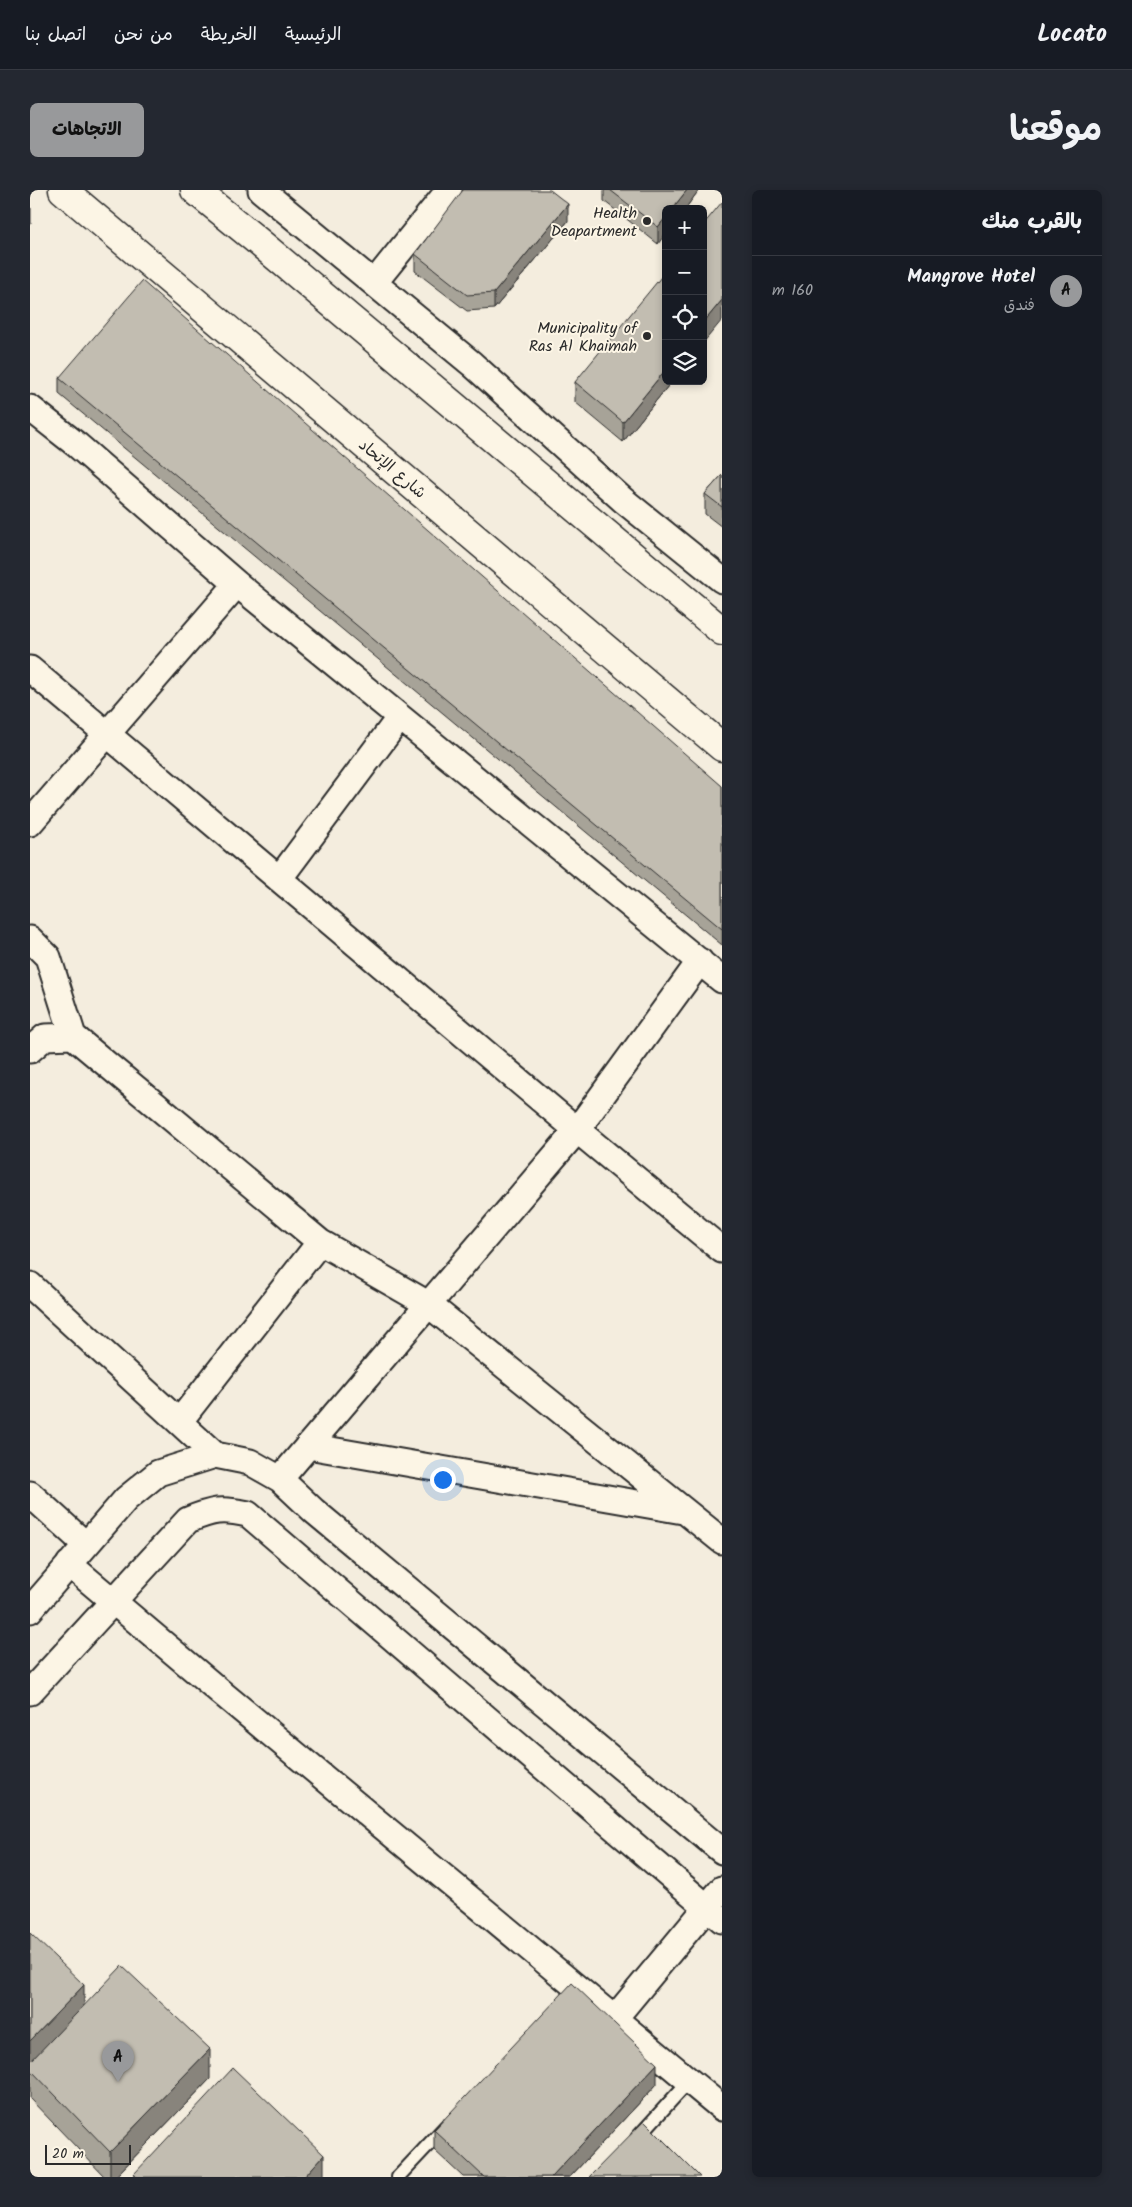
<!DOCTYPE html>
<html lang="ar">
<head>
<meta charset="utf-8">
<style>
	:root { --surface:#171b24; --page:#242831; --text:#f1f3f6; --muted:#9ea1a6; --line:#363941; --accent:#98999b }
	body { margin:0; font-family:Kalam,"Playpen Sans Arabic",sans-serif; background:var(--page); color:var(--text); direction:rtl }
	.controls { position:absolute; right:15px; top:15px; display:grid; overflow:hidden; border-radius:8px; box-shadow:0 2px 8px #0003 }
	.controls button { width:45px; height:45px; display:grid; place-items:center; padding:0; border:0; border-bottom:1px solid var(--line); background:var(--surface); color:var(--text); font:25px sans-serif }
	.scale { position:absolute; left:15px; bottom:12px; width:86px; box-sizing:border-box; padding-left:5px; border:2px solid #2b2b2b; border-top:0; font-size:14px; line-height:18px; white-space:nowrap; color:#2b2b2b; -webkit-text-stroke:4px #fcf5e5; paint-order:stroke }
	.you { position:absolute; left:412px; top:1289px; width:18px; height:18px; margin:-12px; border:4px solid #fff; border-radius:50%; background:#1a73e8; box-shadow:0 0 0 8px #1a73e833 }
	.badge { display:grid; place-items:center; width:32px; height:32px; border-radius:50%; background:var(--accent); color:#111; font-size:16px; font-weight:700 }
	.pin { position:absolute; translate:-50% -41px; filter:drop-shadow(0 1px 2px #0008) }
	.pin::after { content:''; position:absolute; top:26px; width:18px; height:15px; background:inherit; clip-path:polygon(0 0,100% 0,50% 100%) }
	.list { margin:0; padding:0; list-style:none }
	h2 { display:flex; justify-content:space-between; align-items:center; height:65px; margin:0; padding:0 20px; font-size:21px }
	h2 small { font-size:16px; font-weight:400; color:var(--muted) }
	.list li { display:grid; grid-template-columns:32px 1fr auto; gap:15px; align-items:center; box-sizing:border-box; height:70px; padding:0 20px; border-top:1px solid var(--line) }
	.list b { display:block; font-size:19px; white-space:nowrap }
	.list p { margin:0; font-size:16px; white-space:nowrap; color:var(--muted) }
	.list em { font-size:16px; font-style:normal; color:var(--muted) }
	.icon { flex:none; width:28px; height:28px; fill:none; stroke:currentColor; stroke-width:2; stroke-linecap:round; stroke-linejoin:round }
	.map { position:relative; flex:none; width:692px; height:1987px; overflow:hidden; direction:ltr; border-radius:8px }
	header { display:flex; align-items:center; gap:30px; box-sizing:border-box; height:70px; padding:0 25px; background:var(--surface); border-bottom:1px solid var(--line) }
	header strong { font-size:24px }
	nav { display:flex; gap:28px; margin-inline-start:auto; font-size:18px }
	.intro { display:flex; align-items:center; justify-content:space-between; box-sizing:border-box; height:120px; padding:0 30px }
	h1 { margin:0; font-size:35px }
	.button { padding:12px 22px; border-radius:8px; background:var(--accent); color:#111; font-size:18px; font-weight:700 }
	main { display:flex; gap:30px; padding:0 30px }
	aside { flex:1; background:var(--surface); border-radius:8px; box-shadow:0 2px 8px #0003 }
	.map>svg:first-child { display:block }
</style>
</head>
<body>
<header>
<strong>Locato</strong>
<nav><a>الرئيسية</a><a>الخريطة</a><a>من نحن</a><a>اتصل بنا</a></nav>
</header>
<div class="intro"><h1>موقعنا</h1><a class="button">الاتجاهات</a></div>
<main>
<aside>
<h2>بالقرب منك<small></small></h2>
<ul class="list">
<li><span class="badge">A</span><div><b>Mangrove Hotel</b><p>فندق</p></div><em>160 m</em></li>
</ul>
</aside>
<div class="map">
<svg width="692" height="1987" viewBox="0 0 692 1987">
	<rect width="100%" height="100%" fill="#f4edde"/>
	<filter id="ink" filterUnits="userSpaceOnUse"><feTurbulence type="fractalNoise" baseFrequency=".02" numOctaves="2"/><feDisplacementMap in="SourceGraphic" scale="10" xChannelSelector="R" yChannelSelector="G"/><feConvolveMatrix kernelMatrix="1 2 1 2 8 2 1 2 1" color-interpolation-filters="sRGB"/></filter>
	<g filter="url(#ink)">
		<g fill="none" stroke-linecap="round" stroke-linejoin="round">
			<defs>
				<path id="lane" d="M607 1948 659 1891
					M368 1987 416 1936"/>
				<path id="street" d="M231 0 442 174 593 310 692 390
					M344 93 419 0
					M0 218 47 255 207 394 692 790
					M0 479 547 940 692 1060
					M0 633 207 394
					M249 689 370 527
					M0 749 18 767 43 846 290 1052 398 1114 692 1351
					M0 860 15 847 43 846
					M0 1095 185 1265
					M149 1232 290 1052
					M278 1256 653 1321
					M250 1289 547 940 670 771
					M0 1304 56 1355
					M39 1374 193 1504 692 1918
					M0 1420 96 1309 128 1283 185 1265 220 1272 250 1289 284 1321 692 1661
					M0 1502 158 1330C183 1320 191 1318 218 1324L692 1730
					M584 1829 692 1699"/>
				<path id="primary" d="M33 0 692 557
					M165 0 230 53 692 441"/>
			</defs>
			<use href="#lane" stroke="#2b2b2b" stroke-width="16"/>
			<use href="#street" stroke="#2b2b2b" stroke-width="29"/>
			<use href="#primary" stroke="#2b2b2b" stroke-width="31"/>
			<use href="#lane" stroke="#fcf5e5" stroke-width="12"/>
			<use href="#street" stroke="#fcf5e5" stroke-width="25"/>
			<use href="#primary" stroke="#fcf5e5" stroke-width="28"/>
		</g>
		<path fill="#a7a398" stroke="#2b2b2b" d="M574 0H669L655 19H636L628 54 574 11Z
			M538 31 464 119 437 121 385 81V64Z
			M29 188 692 596V755L29 204Z
			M642 191 593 252 545 212V192Z
			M692 285V337L675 324V304Z
			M0 1743 54 1816 180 1889 85 1987H75L0 1909Z
			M627 1894 540 1987H433L404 1960V1940Z"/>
		<path fill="#88847c" stroke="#2b2b2b" d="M657 0H669L655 19H642Z
			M538 14V31L464 119V103Z
			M1 18V34L0 35V19Z
			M636 27V43L628 54V37Z
			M692 110V130L673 153V133Z
			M636 179V191H642L593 252V232Z
			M54 1795V1824L0 1879V1851Z
			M180 1859V1889L85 1987H80V1962Z
			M627 1874V1894L540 1987H521Z
			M294 1965V1987H274Z"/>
		<path fill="#c2bdb1" stroke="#2b2b2b" d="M433 0H520L538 14 464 103 437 105 385 64Z
			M580 0H657L642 19H636V27L628 37Z
			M692 12V110L673 133V35Z
			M636 81V179L593 232 545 192Z
			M112 91 692 596V739L29 188Z
			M692 285V317L675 304Z
			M0 1743 54 1795 0 1851Z
			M92 1776 180 1859 80 1962 0 1879V1872Z
			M542 1793 627 1874 521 1987H454L404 1940Z
			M203 1878 294 1965 274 1987H107L104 1984Z
			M614 1931 670 1987H559Z"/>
	</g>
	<g fill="#2b2b2b" stroke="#fcf5e5" stroke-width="2">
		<circle cx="617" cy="31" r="5"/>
		<circle cx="617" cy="146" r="5"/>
	</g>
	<g text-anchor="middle" stroke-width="4" stroke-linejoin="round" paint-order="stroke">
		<g font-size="16" fill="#2b2b2b" stroke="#fcf5e5" text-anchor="end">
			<text x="607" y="28">Health<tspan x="607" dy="18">Deapartment</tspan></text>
			<text x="607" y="143">Municipality of<tspan x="607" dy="18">Ras Al Khaimah</tspan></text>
		</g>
		<g font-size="16" fill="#2b2b2b" stroke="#fcf5e5">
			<text transform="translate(363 278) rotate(40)" y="6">شارع الإتحاد</text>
		</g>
	</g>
</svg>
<div class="controls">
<button>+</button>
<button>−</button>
<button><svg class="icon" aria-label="locate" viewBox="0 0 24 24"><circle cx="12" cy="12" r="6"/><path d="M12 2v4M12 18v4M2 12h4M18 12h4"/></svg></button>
<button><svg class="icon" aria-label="layers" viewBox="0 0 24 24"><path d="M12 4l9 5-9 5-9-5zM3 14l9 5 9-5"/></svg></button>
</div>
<div class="scale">20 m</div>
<div class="you"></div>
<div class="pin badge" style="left:88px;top:1892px">A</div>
</div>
</main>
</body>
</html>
